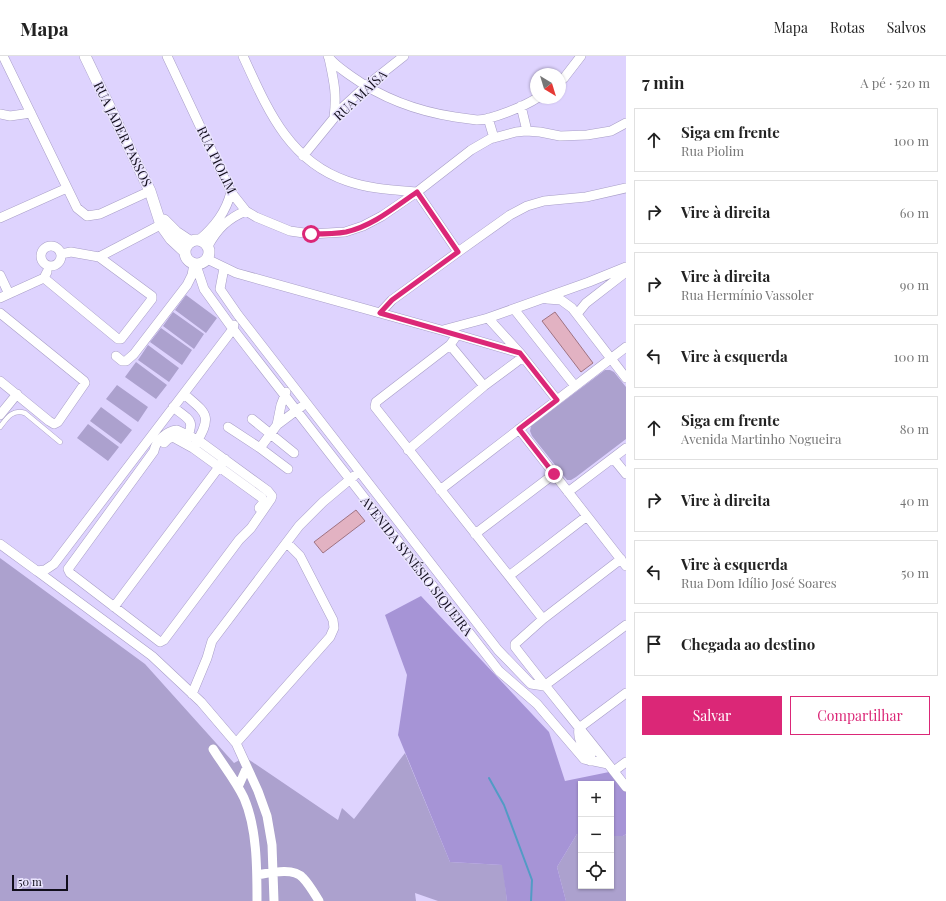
<!DOCTYPE html>
<html lang="pt">
<head>
<meta charset="utf-8">
<style>
	:root { --surface:#fff; --page:#f2f2f2; --text:#222; --muted:#767676; --line:#e0e0e0; --accent:#db2777 }
	body { margin:0; font-family:"Playfair Display",serif; background:var(--page); color:var(--text) }
	.controls { position:absolute; right:12px; bottom:12px; display:grid; overflow:hidden; border-radius:0px; box-shadow:0 1px 3px #0004 }
	.controls button { width:36px; height:36px; display:grid; place-items:center; padding:0; border:0; border-bottom:1px solid var(--line); background:var(--surface); color:var(--text); font:20px sans-serif }
	.compass { position:absolute; left:530px; top:12px; width:36px; height:36px; border-radius:50%; background:var(--surface); box-shadow:0 1px 3px #0004; rotate:142deg }
	.scale { position:absolute; left:12px; bottom:10px; width:56px; box-sizing:border-box; padding-left:4px; border:2px solid #110d1b; border-top:0; font-size:11px; line-height:14px; white-space:nowrap; color:#110d1b; -webkit-text-stroke:3px #e9e3fd; paint-order:stroke }
	.stop { position:absolute; width:12px; height:12px; margin:-9px; border:3px solid #db2777; border-radius:50%; background:#fff }
	.stop.end { background:#db2777; border-color:#fff; box-shadow:0 1px 4px #0008 }
	.list { margin:0; padding:0; list-style:none }
	h2 { display:flex; justify-content:space-between; align-items:center; height:52px; margin:0; padding:0 16px; font-size:17px }
	h2 small { font-size:13px; font-weight:400; color:var(--muted) }
	.list li { display:grid; grid-template-columns:26px 1fr auto; gap:12px; align-items:center; box-sizing:border-box; height:64px; margin:0 8px 8px; padding:0 8px; border:1px solid var(--line); border-radius:0px }
	.list b { display:block; font-size:15px; white-space:nowrap }
	.list p { margin:0; font-size:13px; white-space:nowrap; color:var(--muted) }
	.list em { font-size:13px; font-style:normal; color:var(--muted) }
	.actions { display:flex; gap:8px; padding:12px 16px }
	.actions a { flex:1; padding:9px 0; border:1px solid var(--accent); border-radius:0px; text-align:center; font-size:14px; color:var(--accent) }
	.actions .main { background:var(--accent); color:#fff }
	.icon { flex:none; width:22px; height:22px; fill:none; stroke:currentColor; stroke-width:2; stroke-linecap:round; stroke-linejoin:round }
	.map { position:relative; flex:none; width:626px; height:845px; overflow:hidden }
	header { display:flex; align-items:center; gap:24px; box-sizing:border-box; height:56px; padding:0 20px; background:var(--surface); border-bottom:1px solid var(--line) }
	header strong { font-size:19px }
	nav { display:flex; gap:22px; margin-inline-start:auto; font-size:14px }
	main { display:flex }
	aside { flex:1; background:var(--surface) }
	.map>svg:first-child { display:block }
</style>
</head>
<body>
<header>
<strong>Mapa</strong>
<nav><a>Mapa</a><a>Rotas</a><a>Salvos</a></nav>
</header>
<main>
<div class="map">
<svg width="626" height="845" viewBox="0 0 626 845">
	<rect width="100%" height="100%" fill="#ded3fe"/>
	<path fill="#aca1ce" d="M186 239 217 262 206 277 175 254Z
		M173 256 204 278 194 293 163 270Z
		M161 272 192 294 182 309 150 286Z
		M148 289 179 312 169 326 138 304Z
		M136 306 167 329 156 343 125 321Z
		M605 314H610L614 316 626 331V383L576 421 571 424H567L532 380 530 375 531 370Z
		M117 329 148 351 138 366 106 343Z
		M101 351 132 374 121 388 90 365Z
		M88 368 119 391 108 405 77 382Z
		M0 502 145 608 234 707 245 701 338 764 342 752 354 763 405 697 450 806 503 809 507 845H438L415 837 416 845H0Z
		M577 778H581V830H611V780H623L626 778V845H566L557 811Z"/>
	<path fill="#a694d6" d="M421 540 549 676 565 725 614 715 626 735V778L623 780H611V728H581V778H577L557 811 566 845H507L502 809 450 806 398 679 407 619 385 559Z"/>
	<g fill="none" stroke-linecap="round" stroke-linejoin="round">
		<path stroke="#529bc5" stroke-width="2" d="M489 722 504 749 532 824 531 845"/>
	</g>
	<path fill="#e2b2c2" stroke="#9f7382" d="M555 256 593 307 581 316 542 265Z
		M356 454 365 465 323 497 314 486Z"/>
	<g fill="none" stroke-linecap="round" stroke-linejoin="round">
		<defs>
			<path id="service" d="M0 371C7 362 12 353 25 357L60 386"/>
			<path id="minor" d="M3 0 77 152 87 160 100 158 150 135
				M167 0 231 136 246 155 256 161 290 175 311 178 345 176 363 170 382 160 417 136 471 94 490 83 516 76 526 75 540 76 560 80 587 79 611 75 626 67
				M243 0C267 52 288 105 347 125 370 133 394 134 417 136L458 196
				M328 0C333 8 343 14 351 20 383 43 416 55 455 61 462 62 470 63 477 64 491 64 525 50 537 42
				M329 2C334 26 337 37 334 62
				M560 25 564 22 581 0
				M521 50 527 75
				M0 58 10 60 31 57
				M488 62 494 82
				M303 100 343 51 366 30 404 0
				M0 162 67 132
				M199 184C215 170 226 156 231 136
				M41 200a10 10 0 1 1 20 0a10 10 0 1 1-20 0Z
				M208 190C217 173 228 162 246 155
				M61 198 71 196 99 201 166 166
				M207 203 236 217 441 274 520 297
				M196 209 204 233 233 273 499 615 537 648 584 703 608 708
				M224 212 220 233 238 259 498 594 528 625 531 628 544 630
				M0 219 9 238
				M44 222 118 283H121L152 243V240L99 201
				M0 242 44 222 47 216
				M547 243 561 244 572 252 626 322
				M514 253 575 330
				M0 257 84 325 85 327 58 366 54 368 49 365 0 325
				M380 257 392 244 458 196 510 159 527 150 544 145 586 141 626 132
				M577 258 586 247 626 216
				M488 262 520 297 557 344
				M443 274 488 262 589 226 626 211
				M457 279 450 289 376 346 375 351 543 563
				M450 289 484 330
				M116 300 122 305H126L134 298 187 229 192 219 194 208
				M184 338C207 358 213 359 195 389
				M173 351C189 364 196 363 186 384
				M0 359 17 338
				M252 363 294 397
				M277 369 281 349 286 336
				M228 371 260 392 288 413
				M519 373 626 510
				M177 374 198 384 268 435 272 440 271 443 251 472 239 484 164 584 160 586 70 517 68 513 154 395C156 384 167 375 177 374Z
				M164 387 168 383 173 381 193 392 262 442 264 446 259 452
				M260 392 277 369 301 351
				M408 394 484 330 523 301
				M613 402 626 418
				M440 434 626 291
				M568 436 626 392
				M475 478 554 418
				M0 488 37 515 45 514 54 508 233 273 234 269
				M621 503 543 563 515 588V591C551 638 590 684 626 731
				M37 515 152 600 201 646 236 687 258 735 267 760 272 789 274 845
				M509 520 587 460
				M114 551 225 403
				M544 630 626 569
				M192 638 207 602 212 585 299 470 323 446 354 420
				M236 687 330 581 334 572 333 564 300 500 287 487
				M213 693C223 709 236 725 244 742 257 772 257 812 257 845
				M590 705 591 699C583 689 577 685 579 672L626 637
				M614 715 626 706
				M238 731 247 711
				M257 819C270 817 293 811 303 822 309 828 314 837 319 845"/>
			<path id="tertiary" d="M85 0 150 135 161 169 171 183 185 196
				M164 164 176 176 191 186
				M185 196a12 12 0 1 1 24 0a12 12 0 1 1-24 0Z"/>
		</defs>
		<use href="#service" stroke="#a89ec7" stroke-width="5.5"/>
		<use href="#minor" stroke="#a89ec7" stroke-width="10"/>
		<use href="#tertiary" stroke="#a89ec7" stroke-width="12"/>
		<use href="#service" stroke="#fff" stroke-width="4.5"/>
		<use href="#minor" stroke="#fff" stroke-width="9"/>
		<use href="#tertiary" stroke="#fff" stroke-width="11"/>
	</g>
	<g fill="none" stroke-linecap="round" stroke-linejoin="round">
		<path stroke="#db2777" stroke-width="5" d="M311 178C323 178 335 178 346 176 373 170 395 151 417 136L458 196 392 244 380 257 520 297 557 344 519 373 554 418"/>
	</g>
	<g text-anchor="middle" stroke-width="3" stroke-linejoin="round" paint-order="stroke">
		<g font-size="13" fill="#110d1b" stroke="#e9e3fd">
			<text transform="translate(360 39) rotate(-43)" y="5">RUA MAÍSA</text>
			<text transform="translate(123 78) rotate(64)" y="5">RUA JADER PASSOS</text>
			<text transform="translate(217 104) rotate(64)" y="5">RUA PIOLIM</text>
			<text transform="translate(417 510) rotate(52)" y="5">AVENIDA SYNÉSIO SIQUEIRA</text>
		</g>
	</g>
</svg>
<div class="controls">
<button>+</button>
<button>−</button>
<button><svg class="icon" aria-label="locate" viewBox="0 0 24 24"><circle cx="12" cy="12" r="6"/><path d="M12 2v4M12 18v4M2 12h4M18 12h4"/></svg></button>
</div>
<svg class="compass" viewBox="-18 -18 36 36"><path d="M0-13l5 13h-10z" fill="#e53935"/><path d="M0 13l5-13h-10z" fill="#767676"/></svg>
<div class="scale">50 m</div>
<div class="stop" style="left:311px;top:178px"></div>
<div class="stop end" style="left:554px;top:418px"></div>
</div>
<aside>
<h2>7 min<small>A pé · 520 m</small></h2>
<ul class="list">
<li><svg class="icon" aria-label="ahead" viewBox="0 0 24 24"><path d="M12 20V5M6 11l6-6 6 6"/></svg><div><b>Siga em frente</b><p>Rua Piolim</p></div><em>100 m</em></li>
<li><svg class="icon" aria-label="right" viewBox="0 0 24 24"><path d="M7 20v-9h11M14 6l5 5-5 5"/></svg><div><b>Vire à direita</b></div><em>60 m</em></li>
<li><svg class="icon" aria-label="right" viewBox="0 0 24 24"><path d="M7 20v-9h11M14 6l5 5-5 5"/></svg><div><b>Vire à direita</b><p>Rua Hermínio Vassoler</p></div><em>90 m</em></li>
<li><svg class="icon" aria-label="left" viewBox="0 0 24 24"><path d="M17 20v-9H6M10 6l-5 5 5 5"/></svg><div><b>Vire à esquerda</b></div><em>100 m</em></li>
<li><svg class="icon" aria-label="ahead" viewBox="0 0 24 24"><path d="M12 20V5M6 11l6-6 6 6"/></svg><div><b>Siga em frente</b><p>Avenida Martinho Nogueira</p></div><em>80 m</em></li>
<li><svg class="icon" aria-label="right" viewBox="0 0 24 24"><path d="M7 20v-9h11M14 6l5 5-5 5"/></svg><div><b>Vire à direita</b></div><em>40 m</em></li>
<li><svg class="icon" aria-label="left" viewBox="0 0 24 24"><path d="M17 20v-9H6M10 6l-5 5 5 5"/></svg><div><b>Vire à esquerda</b><p>Rua Dom Idílio José Soares</p></div><em>50 m</em></li>
<li><svg class="icon" aria-label="arrive" viewBox="0 0 24 24"><path d="M6 21V4h12l-3 4 3 4H6"/></svg><div><b>Chegada ao destino</b></div></li>
</ul>
<div class="actions"><a class="main">Salvar</a><a>Compartilhar</a></div>
</aside>
</main>
</body>
</html>
